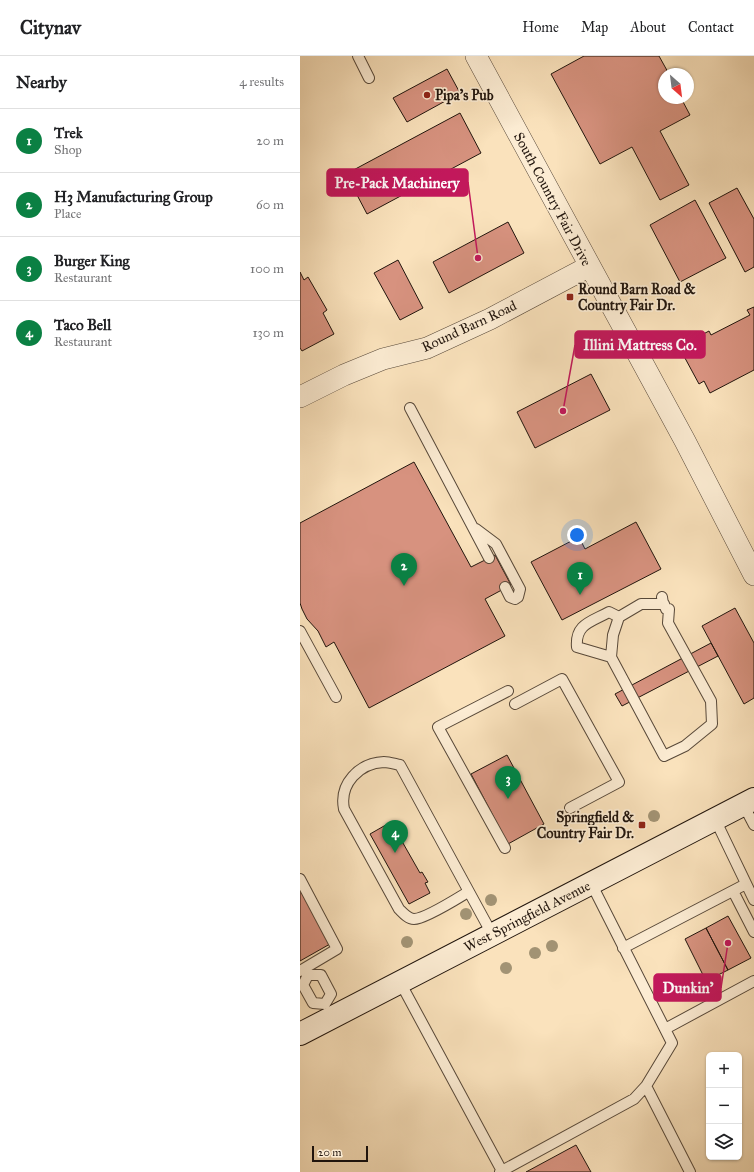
<!DOCTYPE html>
<html lang="en">
<head>
<meta charset="utf-8">
<style>
	:root { --surface:#fff; --page:#f2f2f2; --text:#202124; --muted:#757577; --line:#e0e0e0; --accent:#0b8043 }
	body { margin:0; font-family:"IM FELL Great Primer",serif; background:var(--page); color:var(--text) }
	.controls { position:absolute; right:12px; bottom:12px; display:grid; overflow:hidden; border-radius:6px; box-shadow:0 1px 3px #0004 }
	.controls button { width:36px; height:36px; display:grid; place-items:center; padding:0; border:0; border-bottom:1px solid var(--line); background:var(--surface); color:var(--text); font:20px sans-serif }
	.compass { position:absolute; left:358px; top:12px; width:36px; height:36px; border-radius:50%; background:var(--surface); box-shadow:0 1px 3px #0004; rotate:152deg }
	.scale { position:absolute; left:12px; bottom:10px; width:56px; box-sizing:border-box; padding-left:4px; border:2px solid #21150d; border-top:0; font-size:11px; line-height:14px; white-space:nowrap; color:#21150d; -webkit-text-stroke:3px #fcecd3; paint-order:stroke }
	.you { position:absolute; left:277px; top:479px; width:14px; height:14px; margin:-10px; border:3px solid #fff; border-radius:50%; background:#1a73e8; box-shadow:0 0 0 6px #1a73e833 }
	.badge { display:grid; place-items:center; width:26px; height:26px; border-radius:50%; background:var(--accent); color:#fff; font-size:13px; font-weight:700 }
	.pin { position:absolute; translate:-50% -33px; filter:drop-shadow(0 1px 2px #0008) }
	.pin::after { content:''; position:absolute; top:21px; width:14px; height:12px; background:inherit; clip-path:polygon(0 0,100% 0,50% 100%) }
	.list { margin:0; padding:0; list-style:none }
	h2 { display:flex; justify-content:space-between; align-items:center; height:52px; margin:0; padding:0 16px; font-size:17px }
	h2 small { font-size:13px; font-weight:400; color:var(--muted) }
	.list li { display:grid; grid-template-columns:26px 1fr auto; gap:12px; align-items:center; box-sizing:border-box; height:64px; padding:0 16px; border-top:1px solid var(--line) }
	.list b { display:block; font-size:15px; white-space:nowrap }
	.list p { margin:0; font-size:13px; white-space:nowrap; color:var(--muted) }
	.list em { font-size:13px; font-style:normal; color:var(--muted) }
	.icon { flex:none; width:22px; height:22px; fill:none; stroke:currentColor; stroke-width:2; stroke-linecap:round; stroke-linejoin:round }
	.map { position:relative; flex:none; width:454px; height:1116px; overflow:hidden }
	header { display:flex; align-items:center; gap:24px; box-sizing:border-box; height:56px; padding:0 20px; background:var(--surface); border-bottom:1px solid var(--line) }
	header strong { font-size:19px }
	nav { display:flex; gap:22px; margin-inline-start:auto; font-size:14px }
	main { display:flex }
	aside { flex:1; background:var(--surface) }
	.map>svg:first-child { display:block }
</style>
</head>
<body>
<header>
<strong>Citynav</strong>
<nav><a>Home</a><a>Map</a><a>About</a><a>Contact</a></nav>
</header>
<main>
<aside>
<h2>Nearby<small>4 results</small></h2>
<ul class="list">
<li><span class="badge">1</span><div><b>Trek</b><p>Shop</p></div><em>20 m</em></li>
<li><span class="badge">2</span><div><b>H3 Manufacturing Group</b><p>Place</p></div><em>60 m</em></li>
<li><span class="badge">3</span><div><b>Burger King</b><p>Restaurant</p></div><em>100 m</em></li>
<li><span class="badge">4</span><div><b>Taco Bell</b><p>Restaurant</p></div><em>130 m</em></li>
</ul>
</aside>
<div class="map">
<svg width="454" height="1116" viewBox="0 0 454 1116">
	<rect width="100%" height="100%" fill="#fae2bc"/>
	<filter id="stains"><feTurbulence type="fractalNoise" baseFrequency=".005" numOctaves="4"/><feColorMatrix values="0 0 0 0 .2 0 0 0 0 .09 0 0 0 0 .02 0 0 0 .5 -.17"/></filter>
	<radialGradient id="worn" r=".72"><stop offset=".6" stop-color="#630" stop-opacity="0"/><stop offset="1" stop-color="#630" stop-opacity=".3"/></radialGradient>
	<path fill="#d7927f" stroke="#21150d" d="M284 0H359L369 18H364V42H381L390 59 360 75 389 129 360 144 332 91 300 108 251 18Z
		M147 13 160 37 107 66 93 42Z
		M160 57 181 97 67 158 46 118Z
		M437 132 454 163V211L445 216 409 147Z
		M395 144 426 202 380 226 350 169Z
		M208 166 224 197 149 237 133 206Z
		M98 204 123 252 100 264 74 217Z
		M0 216 4 224 8 221 27 254 23 257 34 278 2 295 0 292Z
		M454 251V314L410 337 404 325 399 328 379 291 409 275 411 279 450 259 447 254Z
		M291 318 310 354 235 392 217 356Z
		M114 406 171 511 195 499 211 529 185 543 205 580 69 652 34 586 26 591 18 575 7 563 2 553 0 547V467Z
		M336 466 361 513 262 564 231 506 279 481 285 493Z
		M435 552 454 587V642L444 648 402 570Z
		M411 587 418 600 322 650 315 638Z
		M207 699 244 768 208 788 171 718Z
		M91 766 120 817 122 816 128 826 125 827 130 837 109 848 70 778Z
		M0 831 30 888 0 905Z
		M428 860 451 902 428 914 406 872Z
		M406 872 428 914 406 925 385 883Z
		M276 1089 291 1116H226Z"/>
	<g fill="none" stroke-linecap="round" stroke-linejoin="round">
		<defs>
			<path id="service" d="M58 0 69 22
				M110 352 189 502
				M176 473 196 488 220 533 218 541 215 543 210 541 205 531
				M362 541 363 548H364L366 553H369L368 567 411 645 412 668 385 690 364 700 311 601 313 579 319 561 341 548H364
				M0 575 36 641
				M311 601 277 591C275 568 291 566 309 556L319 561
				M215 648 262 623 319 726 270 752
				M443 748 454 769
				M415 763 454 844
				M205 792 138 671 208 635
				M0 823 37 893 0 915
				M291 827 372 987 346 1030
				M433 835 454 876
				M168 836C158 842 125 863 114 863 108 863 103 857 99 853L44 753C39 728 59 707 84 706 89 706 95 708 100 709L192 878
				M323 892 446 828
				M8 919H21L31 938 25 948 13 947 3 929Z
				M100 926 202 1115
				M365 973 454 925
				M200 1116 334 1043 346 1030 390 1116"/>
			<path id="minor" d="M176 0 385 385 454 519
				M0 341 44 319 83 303 127 292 190 263 290 210"/>
			<path id="secondary" d="M0 978 454 743"/>
		</defs>
		<use href="#service" stroke="#574839" stroke-width="12"/>
		<use href="#minor" stroke="#574839" stroke-width="22"/>
		<use href="#secondary" stroke="#21150d" stroke-width="24"/>
		<use href="#service" stroke="#fcecd3" stroke-width="10"/>
		<use href="#minor" stroke="#fcecd3" stroke-width="21"/>
		<use href="#secondary" stroke="#fcecd3" stroke-width="22"/>
	</g>
	<g fill="#a29374">
		<circle cx="354" cy="760" r="6"/>
		<circle cx="191" cy="844" r="6"/>
		<circle cx="166" cy="858" r="6"/>
		<circle cx="107" cy="886" r="6"/>
		<circle cx="252" cy="890" r="6"/>
		<circle cx="235" cy="897" r="6"/>
		<circle cx="206" cy="912" r="6"/>
	</g>
	<g fill="#8f2418" stroke="#fcecd3" stroke-width="1.5">
		<circle cx="127" cy="39" r="4"/>
		<rect x="266" y="237" width="8" height="8" rx="2"/>
		<rect x="338" y="765" width="8" height="8" rx="2"/>
	</g>
	<g text-anchor="middle" stroke-width="3.5" stroke-linejoin="round" paint-order="stroke">
		<g font-size="14" font-weight="bold" fill="#21150d" stroke="#fcecd3" text-anchor="start">
			<text x="135" y="44">Pipa's Pub</text>
			<text x="278" y="238">Round Barn Road &amp;<tspan x="278" dy="16">Country Fair Dr.</tspan></text>
			<text x="334" y="766" text-anchor="end">Springfield &amp;<tspan x="334" dy="16">Country Fair Dr.</tspan></text>
		</g>
		<g font-size="14" fill="#21150d" stroke="#fcecd3">
			<text transform="translate(253 143) rotate(62)" y="5">South Country Fair Drive</text>
			<text transform="translate(169 270) rotate(-25)" y="5">Round Barn Road</text>
			<text transform="translate(227 860) rotate(-27)" y="5">West Springfield Avenue</text>
		</g>
	</g>
	<path fill="none" stroke="#c2185b" stroke-width="1.5" d="M178 202L168 126M263 355L275 289M428 887L421 932"/>
	<g fill="#c2185b" stroke="#fcecd3" stroke-width="1.5">
		<circle cx="178" cy="202" r="4"/>
		<circle cx="263" cy="355" r="4"/>
		<circle cx="428" cy="887" r="4"/>
	</g>
	<g fill="#c2185b" stroke="#c2185b" stroke-width="1.5">
		<rect x="27" y="113" width="141" height="27" rx="4"/>
		<rect x="275" y="275" width="130" height="27" rx="4"/>
		<rect x="354" y="918" width="67" height="27" rx="4"/>
	</g>
	<g font-size="15" text-anchor="middle" font-weight="bold" fill="#fff">
		<text x="97" y="132">Pre-Pack Machinery</text>
		<text x="340" y="294">Illini Mattress Co.</text>
		<text x="388" y="937">Dunkin'</text>
	</g>
	<rect width="100%" height="100%" filter="url(#stains)"/>
	<rect width="100%" height="100%" fill="url(#worn)"/>
</svg>
<div class="controls">
<button>+</button>
<button>−</button>
<button><svg class="icon" aria-label="layers" viewBox="0 0 24 24"><path d="M12 4l9 5-9 5-9-5zM3 14l9 5 9-5"/></svg></button>
</div>
<svg class="compass" viewBox="-18 -18 36 36"><path d="M0-13l5 13h-10z" fill="#e53935"/><path d="M0 13l5-13h-10z" fill="#757577"/></svg>
<div class="scale">20 m</div>
<div class="you"></div>
<div class="pin badge" style="left:280px;top:539px">1</div>
<div class="pin badge" style="left:104px;top:530px">2</div>
<div class="pin badge" style="left:208px;top:743px">3</div>
<div class="pin badge" style="left:95px;top:797px">4</div>
</div>
</main>
</body>
</html>
